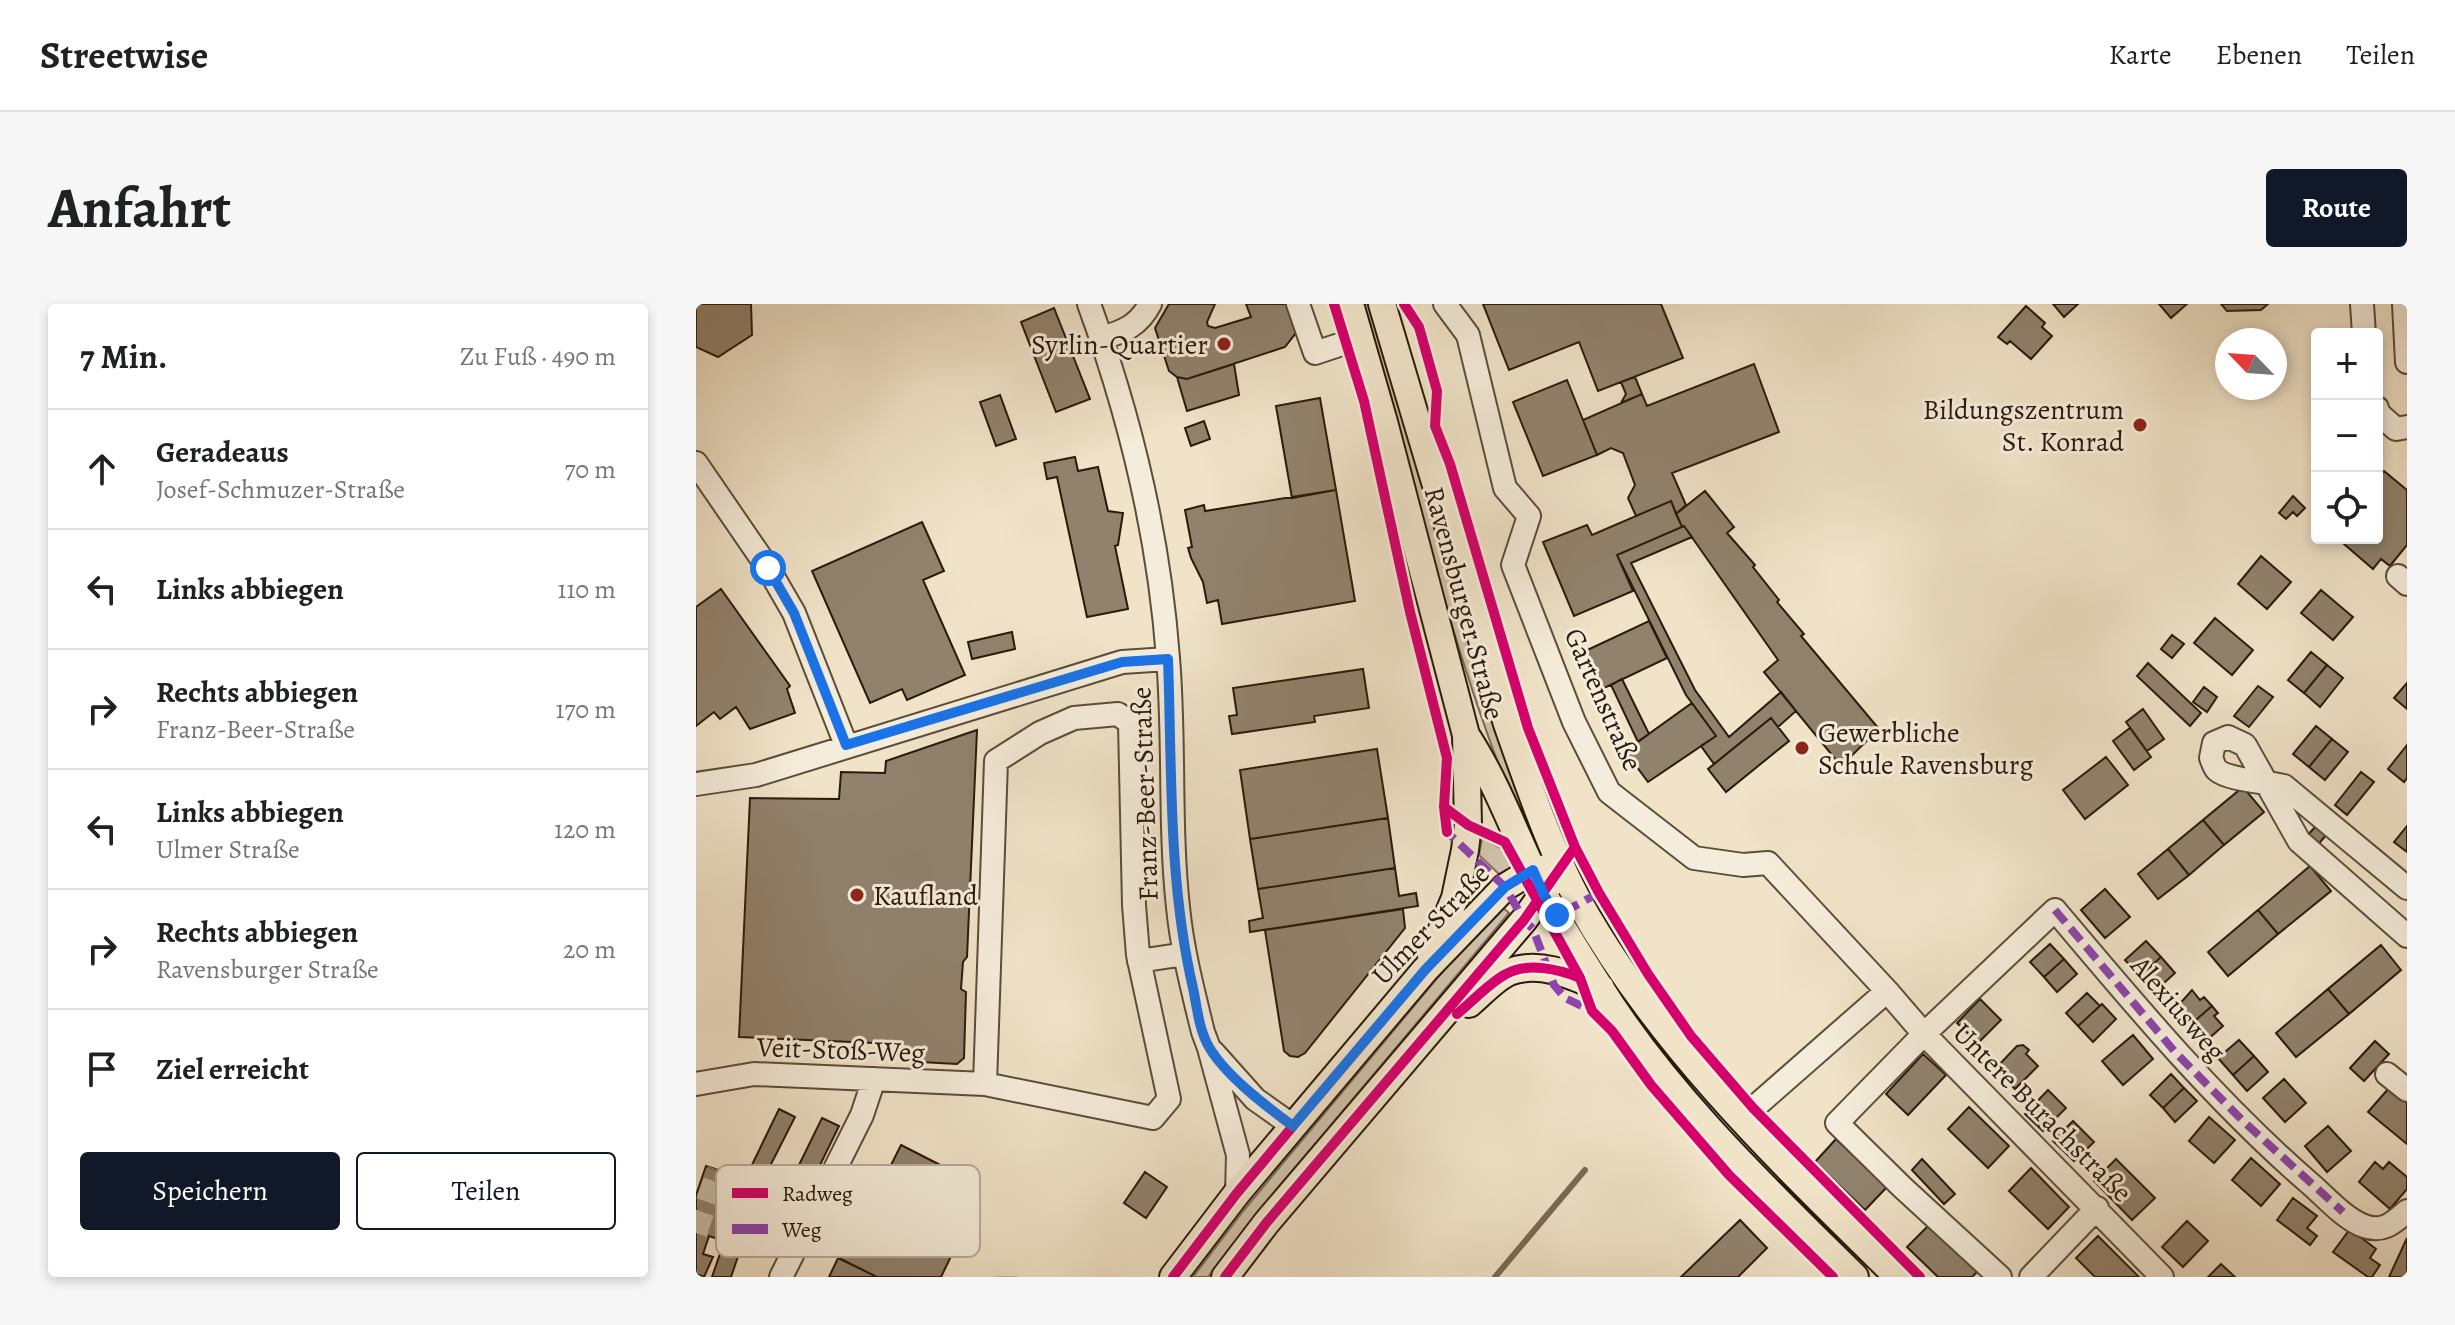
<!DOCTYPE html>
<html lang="de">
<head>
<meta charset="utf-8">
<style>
	:root { --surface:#fff; --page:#f6f6f6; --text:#202124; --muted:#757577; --line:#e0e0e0; --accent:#111827 }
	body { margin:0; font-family:Alegreya,serif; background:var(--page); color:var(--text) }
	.controls { position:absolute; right:24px; top:24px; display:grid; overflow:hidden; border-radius:8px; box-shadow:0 4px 12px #0003 }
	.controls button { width:72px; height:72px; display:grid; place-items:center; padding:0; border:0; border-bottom:2px solid var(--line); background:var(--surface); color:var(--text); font:40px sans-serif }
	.compass { position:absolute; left:1519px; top:24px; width:72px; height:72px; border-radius:50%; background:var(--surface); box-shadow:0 4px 12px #0003; rotate:295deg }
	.stop { position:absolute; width:24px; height:24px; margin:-18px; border:6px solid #1a73e8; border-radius:50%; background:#fff }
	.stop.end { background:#1a73e8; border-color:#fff; box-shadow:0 2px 8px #0008 }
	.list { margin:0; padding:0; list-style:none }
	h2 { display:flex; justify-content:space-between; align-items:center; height:104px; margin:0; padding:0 32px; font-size:34px }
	h2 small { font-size:26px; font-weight:400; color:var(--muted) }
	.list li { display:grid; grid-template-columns:52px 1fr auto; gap:24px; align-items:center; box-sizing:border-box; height:120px; padding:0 32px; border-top:2px solid var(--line) }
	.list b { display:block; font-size:30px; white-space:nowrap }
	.list p { margin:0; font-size:26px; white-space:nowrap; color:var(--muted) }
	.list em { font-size:26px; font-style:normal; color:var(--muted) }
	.actions { display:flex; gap:16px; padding:24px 32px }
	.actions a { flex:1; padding:18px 0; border:2px solid var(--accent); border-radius:8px; text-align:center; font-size:28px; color:var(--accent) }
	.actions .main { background:var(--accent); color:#fff }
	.icon { flex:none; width:44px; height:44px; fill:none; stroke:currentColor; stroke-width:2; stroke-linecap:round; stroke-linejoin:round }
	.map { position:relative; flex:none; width:1711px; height:973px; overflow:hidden; border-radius:8px }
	header { display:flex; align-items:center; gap:48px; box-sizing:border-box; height:112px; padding:0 40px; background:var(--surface); border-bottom:2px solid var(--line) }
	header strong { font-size:38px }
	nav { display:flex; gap:44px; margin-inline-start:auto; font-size:28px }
	.intro { display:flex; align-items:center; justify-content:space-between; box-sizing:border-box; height:192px; padding:0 48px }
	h1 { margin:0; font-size:56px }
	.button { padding:20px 36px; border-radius:8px; background:var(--accent); color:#fff; font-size:28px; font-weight:700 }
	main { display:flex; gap:48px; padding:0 48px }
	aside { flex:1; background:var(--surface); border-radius:8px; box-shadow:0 4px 12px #0003 }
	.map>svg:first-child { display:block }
</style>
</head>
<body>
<header>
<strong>Streetwise</strong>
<nav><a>Karte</a><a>Ebenen</a><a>Teilen</a></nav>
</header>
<div class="intro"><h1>Anfahrt</h1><a class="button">Route</a></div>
<main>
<aside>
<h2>7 Min.<small>Zu Fuß · 490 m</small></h2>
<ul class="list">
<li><svg class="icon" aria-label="ahead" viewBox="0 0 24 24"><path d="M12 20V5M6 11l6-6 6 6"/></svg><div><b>Geradeaus</b><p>Josef-Schmuzer-Straße</p></div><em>70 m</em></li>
<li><svg class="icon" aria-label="left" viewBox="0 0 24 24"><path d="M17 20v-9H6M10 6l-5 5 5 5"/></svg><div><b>Links abbiegen</b></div><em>110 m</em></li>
<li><svg class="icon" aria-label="right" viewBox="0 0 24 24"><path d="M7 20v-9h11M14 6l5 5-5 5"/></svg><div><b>Rechts abbiegen</b><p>Franz-Beer-Straße</p></div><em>170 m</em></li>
<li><svg class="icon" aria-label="left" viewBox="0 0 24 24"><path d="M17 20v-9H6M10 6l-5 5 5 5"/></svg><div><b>Links abbiegen</b><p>Ulmer Straße</p></div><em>120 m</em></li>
<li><svg class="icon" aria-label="right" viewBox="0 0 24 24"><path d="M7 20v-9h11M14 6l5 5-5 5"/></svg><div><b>Rechts abbiegen</b><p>Ravensburger Straße</p></div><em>20 m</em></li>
<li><svg class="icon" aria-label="arrive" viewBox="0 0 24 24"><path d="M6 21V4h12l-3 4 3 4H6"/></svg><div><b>Ziel erreicht</b></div></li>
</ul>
<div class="actions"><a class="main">Speichern</a><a>Teilen</a></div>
</aside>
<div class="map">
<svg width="1711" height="973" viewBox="0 0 1711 973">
	<rect width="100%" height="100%" fill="#f0e3c8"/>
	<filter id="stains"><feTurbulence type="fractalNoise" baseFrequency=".0025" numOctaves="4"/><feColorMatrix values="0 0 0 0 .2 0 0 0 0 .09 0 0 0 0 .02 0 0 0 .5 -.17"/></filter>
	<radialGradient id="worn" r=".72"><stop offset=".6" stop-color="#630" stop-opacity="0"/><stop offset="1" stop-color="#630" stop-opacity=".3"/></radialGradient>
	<path fill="#cfc1a8" stroke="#7d6d5a" stroke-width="2" d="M664 0H673L832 509 833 525 830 528C756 359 719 175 664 0Z
		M786 534 807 545 819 568 805 572 783 551Z
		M803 600 813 609 553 919 512 973H497L548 906Z"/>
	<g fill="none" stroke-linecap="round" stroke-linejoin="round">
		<path stroke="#796956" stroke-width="6" d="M799 973 889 866"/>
	</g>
	<path fill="#91826d" stroke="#2b190b" stroke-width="2" d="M0 0H55L56 31 22 53 0 43Z
		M473 0H519L511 18 512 22 519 24 555 13 550 0H593L600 21 599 30 589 43 491 75 481 73 473 67 459 24Z
		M787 0H965L987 54 902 87 883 38 813 66Z
		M1357 0H1382L1368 13Z
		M1463 0H1491L1475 14Z
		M1525 0H1572L1565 6 1531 7Z
		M1330 2 1349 19 1346 23 1356 32 1335 55 1314 37 1311 40 1302 33Z
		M358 4 394 95 360 108 325 18Z
		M538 60 543 91 491 107 481 73 491 75Z
		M1058 60 1083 128 976 169 990 201 980 210 975 197 940 212 932 194 939 181 927 149 915 144 901 151 887 116 946 90 951 102Z
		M939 73 946 90 925 99 930 90 925 78Z
		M871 76 901 151 847 172 817 98Z
		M304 91 320 135 300 142 284 98Z
		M624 94 640 186 596 194 580 102Z
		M508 117 514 135 495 142 489 124Z
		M379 153 382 167 402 163 412 207 427 209 422 241 419 242 432 305 391 313 361 173 351 175 348 159Z
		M1688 167 1711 186V241L1694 262 1685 255 1677 265 1641 234H1681V174Z
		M640 186 659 297 526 320 522 296 511 299 507 278 495 254 492 244 496 243 489 206 508 201 509 207Z
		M1009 187 1038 223 1031 229 1059 261 1057 263 1083 296 1081 298 1108 330 1105 332 1183 425 1145 462 1068 368 1082 356 988 222 986 223 980 210Z
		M1597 192 1609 204 1601 212 1597 208 1590 215 1583 209Z
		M975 197 986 223 921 251 937 287 878 312 847 238 891 221 896 231Z
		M226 218 248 267 227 276 269 371 211 396 206 385 174 399 116 267Z
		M988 222 996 233 935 259 999 386 1033 433 1085 388 1100 407 1082 423 1075 414 1018 460 1005 442 1020 432 990 391 921 251Z
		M1565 252 1595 278 1571 305 1542 280Z
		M25 285 94 382 91 385 99 409 54 425 40 403 24 415 18 408 0 422V303Z
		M1625 286 1657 313 1637 336 1605 309Z
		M1519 314 1557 346 1536 371 1498 339Z
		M953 317 971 354 904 386 887 348Z
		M316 328 319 345 276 355 272 338Z
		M1476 331 1488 340 1476 354 1465 345Z
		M1615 348 1631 361 1608 389 1592 376Z
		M1452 359 1505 409 1494 422 1441 372Z
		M1631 361 1647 374 1624 403 1608 389Z
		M667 365 673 404 618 412 619 418 536 430 533 412 541 411 537 384Z
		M926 375 953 430 942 438 915 381Z
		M1711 379V405L1698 394Z
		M1562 382 1577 393 1553 423 1538 412Z
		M1508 383 1521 393 1511 408 1497 398Z
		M996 399 1020 432 952 478 929 447Z
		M1447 405 1468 435 1451 447 1430 418Z
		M1075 414 1093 437 1030 488 1012 465Z
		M1620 422 1636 435 1613 463 1597 450Z
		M1434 424 1455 453 1438 466 1417 437Z
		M281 426 271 653 267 658 265 685 270 688 268 754 261 760 206 757 201 751 200 740 43 733 54 494 143 495 145 468 189 469 190 457Z
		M1636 435 1652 448 1629 476 1613 463Z
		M1711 441V474L1708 478 1692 465Z
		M681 445 692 514 554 535 544 466Z
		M1410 453 1432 481 1389 515 1367 486Z
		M1665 468 1678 478 1651 511 1639 501Z
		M1547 483 1568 508 1528 541 1507 516Z
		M692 514 699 564 562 585 554 535Z
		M1507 516 1528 541 1493 571 1472 545Z
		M1621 521 1631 530 1620 543 1609 534Z
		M1711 522V548L1698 538Z
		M1472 545 1493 571 1462 595 1442 570Z
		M1614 562 1635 587 1582 630 1562 606Z
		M699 564 703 592 720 589 722 602 554 628 553 617 567 614 562 585Z
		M1409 585 1434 613 1409 634 1385 606Z
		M707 605 709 624 609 749 602 753 594 752 588 747 569 626Z
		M1562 606 1582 630 1532 672 1512 648Z
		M1450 637 1465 653 1444 672 1429 656Z
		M1354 640 1368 655 1348 673 1334 658Z
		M1685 641 1705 666 1653 710 1632 685Z
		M1465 653 1479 669 1458 688 1444 672Z
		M1368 655 1381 670 1361 688 1348 673Z
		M1632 685 1653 710 1600 753 1580 729Z
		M1496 686 1504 696 1508 693 1516 702 1494 721 1480 704Z
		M1391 689 1404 702 1382 722 1370 709Z
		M1284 695 1305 716 1282 739 1261 719Z
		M1406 700 1420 715 1397 738 1382 722Z
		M1516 702 1522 709 1518 712 1527 722 1509 738 1494 721Z
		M1437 731 1457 755 1427 781 1406 757Z
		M1543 736 1558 752 1537 771 1522 754Z
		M1679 737 1693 750 1668 777 1654 764Z
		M1327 741 1333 746 1330 750 1342 762 1319 785 1299 765 1321 742Z
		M1227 750 1250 771 1212 811 1190 790Z
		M1558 752 1572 768 1551 787 1537 771Z
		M1475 770 1488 784 1467 804 1454 791Z
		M1588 775 1610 799 1589 818 1567 794Z
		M1488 784 1501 797 1479 818 1467 804Z
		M1693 784 1711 799V840L1672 808Z
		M1352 786 1370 804 1347 827 1329 810Z
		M1273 803 1313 842 1292 864 1252 825Z
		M83 805 99 813 67 876 52 869Z
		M1513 813 1539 836 1518 859 1493 837Z
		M126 814 143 822 92 927 75 918Z
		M1377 817 1398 838 1378 857 1357 837Z
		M1632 822 1655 847 1631 868 1609 842Z
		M1140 835 1191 883 1169 906 1119 858Z
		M205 841 264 871 234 932 259 944 245 973H181L137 951 165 896 175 901Z
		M1555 854 1584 880 1565 902 1536 876Z
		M1226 855 1259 890 1248 900 1216 866Z
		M1420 855 1459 894 1436 916 1398 877Z
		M1679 858 1687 865 1693 858 1711 873V885L1694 905 1663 878Z
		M10 862 43 873 22 935 13 932 7 950 17 953 8 973 0 970V891Z
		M1335 864 1373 903 1352 925 1313 887Z
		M449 868 471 883 450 914 428 899Z
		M48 880 65 885 35 973H16Z
		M1597 894 1621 912 1611 924 1621 932 1614 941 1581 916Z
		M1044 916 1071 944 1042 973H985Z
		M1491 917 1512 937 1487 963 1466 943Z
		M1233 921 1281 968 1276 973H1242L1211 943Z
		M1654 925 1680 945 1674 954 1684 961 1676 973H1672L1637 948Z
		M1402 932 1443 973H1399L1380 954Z
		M1711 934V973H1693Z
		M142 954 181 973H133Z
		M1525 960 1539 973H1512Z"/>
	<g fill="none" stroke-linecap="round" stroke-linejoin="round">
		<path stroke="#c9bba2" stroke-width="22" stroke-dasharray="22 11" stroke-linecap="butt" d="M0 929 22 866
			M311 973V972"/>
		<defs>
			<path id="minor" d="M393 0C435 115 463 232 472 354 479 437 473 521 482 603 486 645 497 687 507 728L513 744 542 851 541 889
				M602 0 619 49 664 34
				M749 0 772 31 809 184 833 212 817 261 878 418 913 488 998 554 1047 561 1072 559 1191 687
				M1666 0 1668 30
				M1708 0 1711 58
				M405 34C428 28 443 21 454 0
				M1681 104 1683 110 1700 125 1711 123
				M0 159 72 264 98 309 150 441
				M1702 272 1711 280
				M422 410 434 419 438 601 442 651 473 795 457 814 289 780 300 457 344 429 378 414Z
				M0 480 60 471 426 358 472 355
				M1711 584 1588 482C1572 478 1532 476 1521 466 1518 463 1517 458 1515 454L1518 439 1532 433 1549 441 1603 537 1711 632
				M443 657 489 650
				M517 748 559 795 597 822
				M1691 770 1711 786
				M0 780 58 770 289 780
				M1045 815 1191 687 1228 730 1466 973
				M85 973 166 811 178 775
				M1304 973 1206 883 1141 819 1228 730 1359 606C1439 701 1517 795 1611 877 1628 891 1647 914 1668 922 1687 929 1697 919 1711 907
				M1335 973 1401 904"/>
			<path id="major" d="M654 0 688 118 770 431C802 480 821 536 847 588 863 620 884 652 903 682 971 791 1068 883 1159 973
				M686 0 811 420C831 477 855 547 884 600 965 744 1085 858 1202 973
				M735 652 759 594 769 546 772 521 770 431
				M773 700C785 690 799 674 813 668 844 656 877 672 905 684
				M477 973 541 889 729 666 809 583 837 566 851 564
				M529 973 571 918 828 616 856 577"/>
		</defs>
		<use href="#minor" stroke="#5c4c3a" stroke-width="26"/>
		<use href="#major" stroke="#2b190b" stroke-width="30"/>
		<use href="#minor" stroke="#f5eddb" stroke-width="22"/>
		<use href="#major" stroke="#f0e3c8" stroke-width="26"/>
		<path stroke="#8e44ad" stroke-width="8" stroke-dasharray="16 8" stroke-linecap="butt" d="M750 522 751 528 809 583 828 616 837 625 858 681 869 694 896 707
			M1359 606 1480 749 1547 817 1647 908
			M847 619 903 589"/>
		<defs>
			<path id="cycleway" d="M638 0 668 97 714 308 751 454 748 503 751 528
				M708 0 723 23 741 87 739 122 754 160 832 424 879 543 903 589 952 670 995 732 1057 804 1224 973
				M748 503 772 521 809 538 884 674 896 707 916 727 955 781 1033 871 1137 973
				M761 710C777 697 793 679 810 670 831 658 863 665 884 674
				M477 973 541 889 597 822
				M529 973 571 918 828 616 879 543"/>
		</defs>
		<use href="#cycleway" stroke="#f5eddb" stroke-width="15"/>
		<use href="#cycleway" stroke="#d6006c" stroke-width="10"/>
	</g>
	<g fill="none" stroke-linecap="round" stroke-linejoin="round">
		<path stroke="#1a73e8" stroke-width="10" d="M72 264 98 309 150 441 426 358 472 355C476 465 472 577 497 684 501 703 503 726 513 743 530 772 570 802 597 822L729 666 809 583 837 566 848 591 861 611"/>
	</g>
	<g fill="#8f2418" stroke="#f5eddb" stroke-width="3">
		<circle cx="528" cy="40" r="8"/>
		<circle cx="1444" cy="121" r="8"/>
		<circle cx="1106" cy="444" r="8"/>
		<circle cx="161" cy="591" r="8"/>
	</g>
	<g text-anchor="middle" stroke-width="6" stroke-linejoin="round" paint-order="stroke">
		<g font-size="28" fill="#2b190b" stroke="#f5eddb" text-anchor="end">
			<text x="512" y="50">Syrlin-Quartier</text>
			<text x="1428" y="115">Bildungszentrum<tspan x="1428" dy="32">St. Konrad</tspan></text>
			<text x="1122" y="438" text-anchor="start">Gewerbliche<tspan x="1122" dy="32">Schule Ravensburg</tspan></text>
			<text x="177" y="601" text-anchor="start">Kaufland</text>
		</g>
		<g font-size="28" fill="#2b190b" stroke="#f5eddb">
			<text transform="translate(769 299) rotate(75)" y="10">Ravensburger Straße</text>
			<text transform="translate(908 395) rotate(66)" y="10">Gartenstraße</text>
			<text transform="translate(448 490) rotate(-92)" y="10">Franz-Beer-Straße</text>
			<text transform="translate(734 620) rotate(-46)" y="10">Ulmer Straße</text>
			<text transform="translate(1483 704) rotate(49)" y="10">Alexiusweg</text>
			<text transform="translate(145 745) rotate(2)" y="10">Veit-Stoß-Weg</text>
			<text transform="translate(1347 808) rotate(45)" y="10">Untere Burachstraße</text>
		</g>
	</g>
	<rect x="20" y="861" width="264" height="92" rx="12" fill="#f5eddb" stroke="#b8ad9d" stroke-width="2"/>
	<rect x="36" y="884" width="36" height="10" fill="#d6006c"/>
	<rect x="36" y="920" width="36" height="10" fill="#8e44ad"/>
	<g font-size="22" fill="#2b190b">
		<text x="86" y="897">Radweg</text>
		<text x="86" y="933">Weg</text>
	</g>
	<rect width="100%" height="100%" filter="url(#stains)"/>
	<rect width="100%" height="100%" fill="url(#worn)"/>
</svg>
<div class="controls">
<button>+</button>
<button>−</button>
<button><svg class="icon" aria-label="locate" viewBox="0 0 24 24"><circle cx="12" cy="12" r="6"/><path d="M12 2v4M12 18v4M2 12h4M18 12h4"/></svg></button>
</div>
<svg class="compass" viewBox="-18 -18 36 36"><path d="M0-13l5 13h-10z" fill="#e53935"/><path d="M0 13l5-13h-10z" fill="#757577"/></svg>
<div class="stop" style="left:72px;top:264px"></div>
<div class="stop end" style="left:861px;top:611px"></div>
</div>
</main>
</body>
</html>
